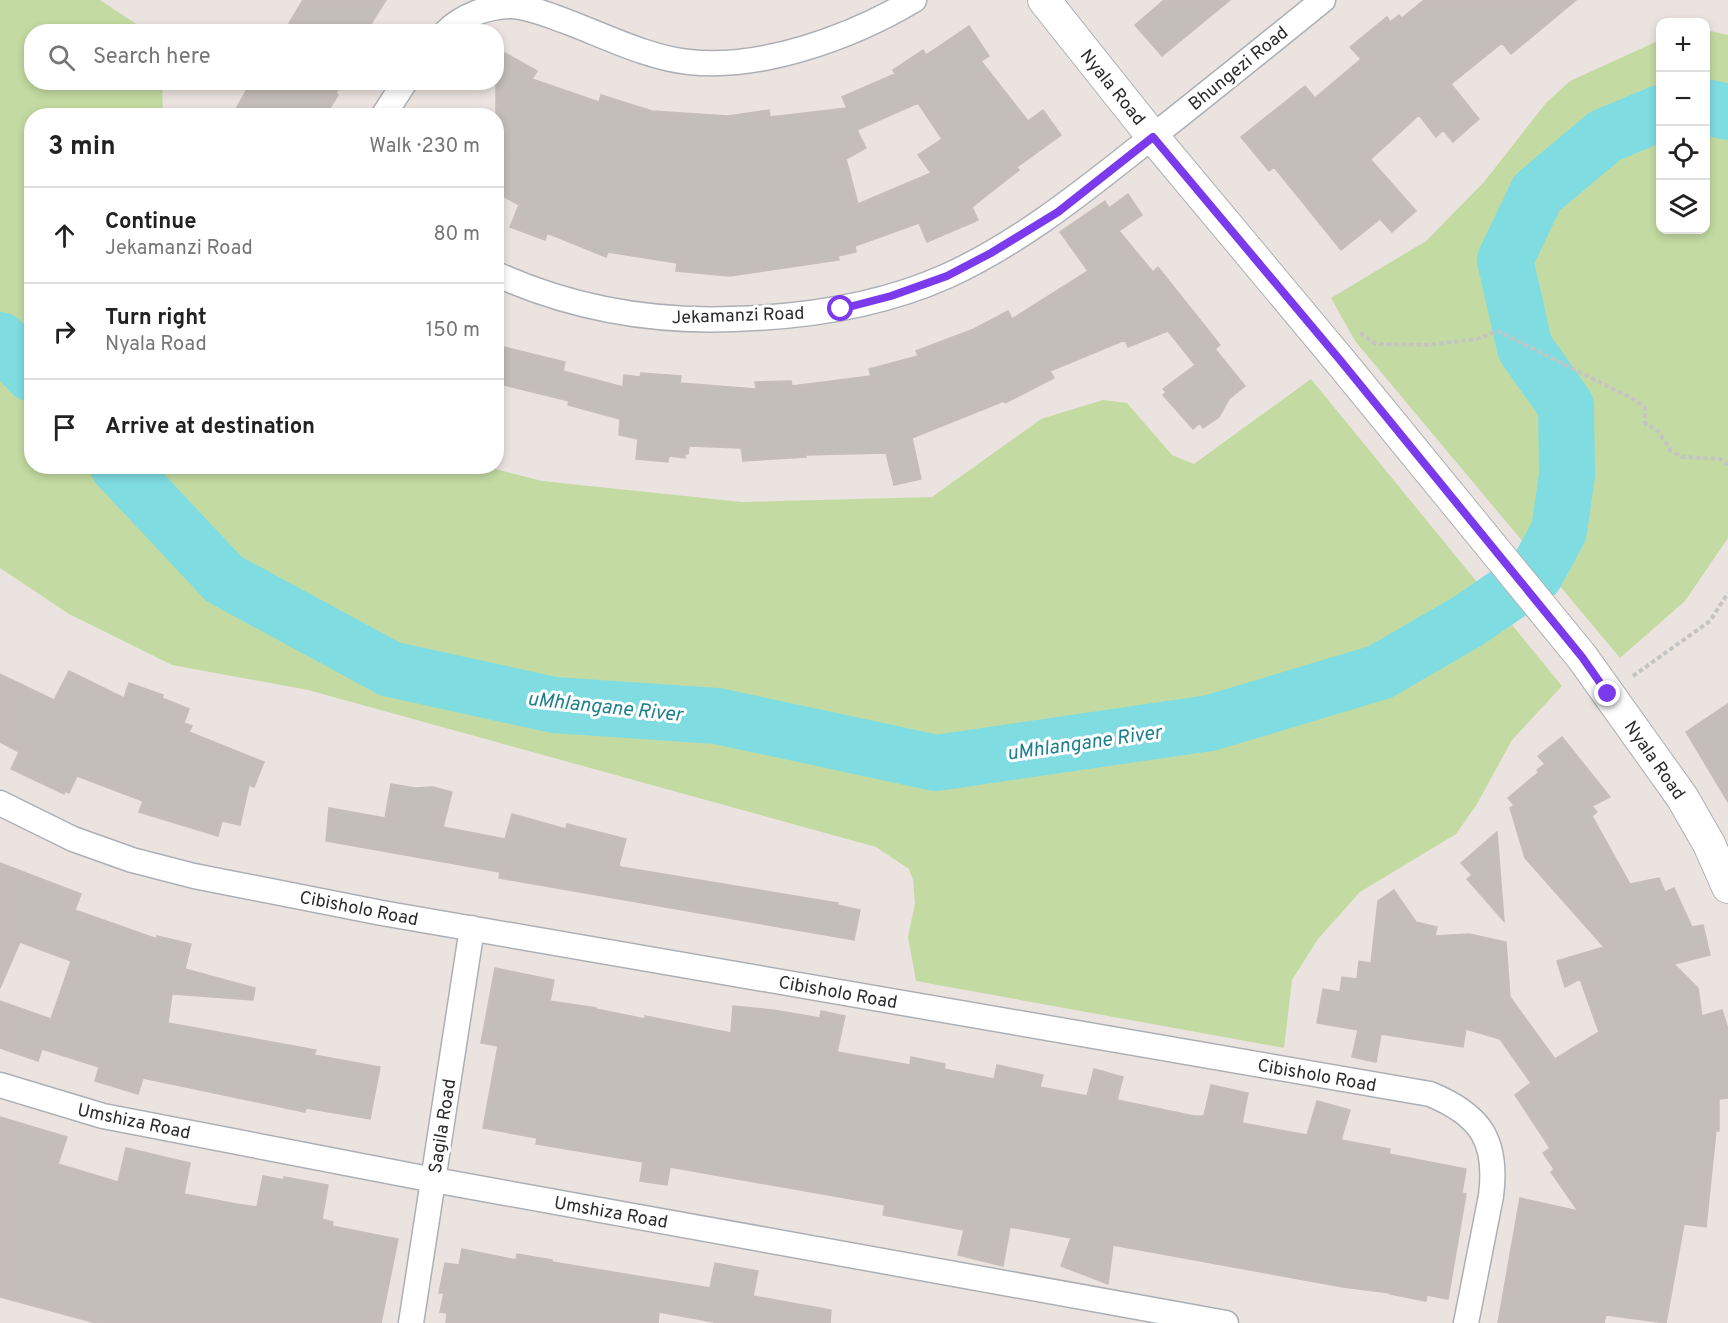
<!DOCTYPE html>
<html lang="en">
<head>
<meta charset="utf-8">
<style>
	:root { --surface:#fff; --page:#f2f2f2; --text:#222; --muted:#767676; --line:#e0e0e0 }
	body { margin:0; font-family:Overpass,sans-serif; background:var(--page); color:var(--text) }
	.controls { position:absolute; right:18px; top:18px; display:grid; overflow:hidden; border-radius:12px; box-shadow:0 3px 9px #0003 }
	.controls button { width:54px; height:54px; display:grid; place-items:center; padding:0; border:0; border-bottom:2px solid var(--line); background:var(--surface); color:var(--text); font:30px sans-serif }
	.stop { position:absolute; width:18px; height:18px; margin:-14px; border:4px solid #7c3aed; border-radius:50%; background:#fff }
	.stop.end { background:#7c3aed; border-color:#fff; box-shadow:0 2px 6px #0008 }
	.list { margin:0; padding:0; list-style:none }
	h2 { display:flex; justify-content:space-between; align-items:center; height:78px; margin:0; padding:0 24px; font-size:26px }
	h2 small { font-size:20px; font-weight:400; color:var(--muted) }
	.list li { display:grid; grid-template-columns:39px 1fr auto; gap:18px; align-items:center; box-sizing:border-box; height:96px; padding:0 24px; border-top:2px solid var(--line) }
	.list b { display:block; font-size:22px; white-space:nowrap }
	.list p { margin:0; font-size:20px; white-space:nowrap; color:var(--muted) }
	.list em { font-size:20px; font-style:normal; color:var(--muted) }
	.icon { flex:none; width:33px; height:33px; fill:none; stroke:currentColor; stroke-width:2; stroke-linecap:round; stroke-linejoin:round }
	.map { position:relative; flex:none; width:1728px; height:1323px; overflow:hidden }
	.search { position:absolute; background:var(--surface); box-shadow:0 3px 9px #0003; left:24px; top:24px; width:480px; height:66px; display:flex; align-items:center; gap:15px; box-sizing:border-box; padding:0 21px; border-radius:24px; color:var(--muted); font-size:22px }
	.panel { position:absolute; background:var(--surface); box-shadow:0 3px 9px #0003; left:24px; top:108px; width:480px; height:366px; border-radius:24px }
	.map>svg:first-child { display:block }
</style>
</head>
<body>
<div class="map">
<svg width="1728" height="1323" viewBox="0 0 1728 1323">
	<rect width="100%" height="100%" fill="#ebe3df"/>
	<path fill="#c3dba2" d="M0 0H100L147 31 32 32V82L162 83 163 115 32 116V466H483L542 481 742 502 932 497 1041 419 1103 400 1127 403 1172 455 1194 464 1311 379 1562 686 1512 740 1477 804 1456 834 1360 892 1318 939 1292 980 1284 1048 916 981 908 937 915 903 913 880 909 869 876 847 308 690 172 665 69 614 0 568Z
		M1706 30 1728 35V538L1685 601 1620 658 1355 341 1331 298 1426 241 1484 182 1546 103 1570 81 1660 40V230H1706Z"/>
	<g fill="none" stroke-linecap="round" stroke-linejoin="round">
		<path stroke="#7fdde1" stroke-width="56" d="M1706 107 1728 112
			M0 340 32 374
			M118 466 224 579 390 669 554 705 717 716 936 763 1210 723 1380 672 1468 621 1535 575 1559 531 1567 475 1566 406 1525 348 1505 260 1537 193 1605 136 1660 113"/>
	</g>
	<path fill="#c4beba" stroke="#c7beb9" stroke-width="1.5" fill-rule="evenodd" d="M303 0H386L366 32H302L289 23Z
		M1164 0H1230L1162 56 1135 25Z
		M1424 0H1576L1511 54 1502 43 1451 84 1479 119 1453 142 1443 130 1436 137 1419 115 1372 158 1371 160 1416 211 1392 232 1380 219 1341 250 1274 167 1269 171 1241 137 1305 86 1315 98 1361 59 1350 47 1387 17 1390 22 1399 15 1402 18Z
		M969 26 989 56 981 61 1028 121 1043 110 1061 135 1017 167 1019 170 972 207 978 220 927 242 919 223 855 246 856 252 838 256 839 260 730 276 676 271 677 263 608 252 606 257 547 233 545 240 510 227 519 205 496 192V171L505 154 496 150V84L494 82H496V68L505 53 537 71 532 79 599 102 601 95 652 111 728 116 769 110 770 117 847 108 842 97 895 74 893 70 923 50 926 55ZM918 103 942 139 918 155 931 173 858 204 846 159 866 148 857 130Z
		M251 82H342L336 93 338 95 325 116H232Z
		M1128 194 1142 215 1119 231 1153 272 1158 267 1220 345 1215 349 1245 386 1229 399 1219 417 1203 428 1200 423 1193 429 1163 395 1166 392 1163 389 1195 365 1168 331 1128 347 1125 340 1050 371 1054 378 1005 403 1004 401 912 438 921 479 894 485 886 453 806 455V457L743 461 741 448 689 446 688 454H685V458L669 456 668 462 636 459 638 439 619 435 620 419 568 405 569 401 496 383V345L565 362 563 371 623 387 624 375 640 377 641 373 681 376 680 383 756 389 755 382 791 381 792 386 871 376 869 369 918 356 916 351 974 329 1008 311 1012 319 1088 271 1060 232 1105 201 1109 208Z
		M69 671 124 698 129 683 163 695 162 698 189 709 184 723 192 726 189 732 264 762 254 787 249 785 240 825 222 821 218 836 139 812 143 801 77 776 69 793 65 791 64 794 11 769 19 752 0 742V674L54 700Z
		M1728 704V802L1686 732Z
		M1562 737 1610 797 1592 806 1597 812 1592 816 1630 884 1659 878 1665 892 1674 888 1692 927 1703 925 1710 955 1674 964 1698 988 1702 1016 1722 1010 1728 1029V1098L1719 1099V1131H1716L1706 1227 1684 1224 1666 1323 1606 1315 1604 1323H1498L1520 1198 1578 1211 1551 1172 1554 1169 1543 1153 1550 1148 1515 1095 1531 1083 1500 1039 1466 1029 1463 1047 1381 1034 1376 1062 1352 1057 1358 1030 1317 1023 1323 989 1340 992 1342 977 1357 979 1359 961 1371 963 1378 901 1394 890 1416 922 1437 927 1435 936 1469 934 1506 942 1510 997 1555 1059 1599 1032 1580 979 1565 987 1557 961 1604 947 1525 858 1510 808 1514 805 1508 798 1539 772 1537 770 1545 764 1538 756Z
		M391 784 415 788 433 787 452 792 443 827 505 839 512 814 566 829 567 824 626 839 619 865 621 867 838 903 837 905 860 910 854 940 499 878 500 872 326 841 329 808 385 818Z
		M1497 832 1504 921 1467 879 1472 875 1461 863Z
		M0 863 81 894 75 910 157 939V936L191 944 185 969 255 988 253 1000 172 994 168 1023 316 1050 314 1055 380 1067 370 1119 306 1108 305 1112 143 1078 138 1094 95 1081 99 1067 42 1049 38 1061 0 1048V1001L51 1019 71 961 20 942 0 988Z
		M495 968 554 980 550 1001 596 1008V1009L645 1019V1016L731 1033 733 1006 773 1010 820 1018 821 1011 845 1016 837 1052 910 1065 911 1057 945 1064 944 1069 994 1079 997 1065 1043 1075 1040 1087 1087 1096 1094 1069 1123 1077 1117 1100 1194 1116H1204L1211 1085 1248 1093 1242 1123 1307 1135 1317 1101 1350 1110 1341 1140 1390 1149 1389 1154 1466 1169 1462 1193 1466 1194 1448 1299 1427 1295 1426 1301 1390 1294V1293L1343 1287 1113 1245 1108 1284 1061 1266 1071 1238 1010 1227 1003 1266 958 1255 964 1230 883 1215 885 1205 670 1167 667 1185 640 1181 643 1162 536 1144 537 1138 483 1128 498 1046 481 1043Z
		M0 1117 67 1137 58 1164 118 1182 126 1148 190 1163 184 1194 236 1204 257 1207 263 1176 284 1180V1177L328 1185 322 1219 333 1222 332 1226 398 1239 381 1323H96L0 1297Z
		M462 1249 516 1260 517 1254 552 1260V1262L710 1288 715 1263 758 1271 753 1296 831 1310 830 1323H719L659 1312 658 1323H446L447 1313 440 1312 444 1293H439L445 1263 459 1265Z"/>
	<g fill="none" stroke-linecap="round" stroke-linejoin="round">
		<defs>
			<path id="minor" d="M446 32C463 15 489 6 512 6 530 7 548 15 565 21 603 35 648 58 689 62 762 70 852 37 914 0
				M383 116 405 82
				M496 274C571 308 652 322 733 319 806 317 880 306 947 276 1015 245 1075 198 1133 152 1197 102 1260 51 1323 0
				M0 803 73 839 132 860 194 876 382 913 1430 1094C1481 1115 1498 1141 1491 1196L1466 1323
				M0 1085 103 1116 434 1180 1226 1323
				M411 1323 472 928"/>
			<path id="tertiary" d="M1044 0 1153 137 1340 361 1582 657 1682 797 1709 844 1728 887"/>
		</defs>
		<use href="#minor" stroke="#acb0b6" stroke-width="27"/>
		<use href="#tertiary" stroke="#acb0b6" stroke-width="34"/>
		<path stroke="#c4c4c4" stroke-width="4" stroke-dasharray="4.5 3" stroke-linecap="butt" d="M1360 333 1376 344 1426 345 1477 339 1498 331 1635 400 1645 408V423L1658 431 1671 451 1682 457 1720 459 1728 464
			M1633 676 1710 621 1728 593"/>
		<use href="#minor" stroke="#fff" stroke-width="24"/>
		<use href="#tertiary" stroke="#fff" stroke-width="32"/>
	</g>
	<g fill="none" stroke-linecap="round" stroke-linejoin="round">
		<path stroke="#7c3aed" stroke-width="8" d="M841 309 891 296 947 276 991 253 1058 212 1153 137 1340 360 1582 657 1608 694"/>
	</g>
	<g text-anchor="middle" stroke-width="6" stroke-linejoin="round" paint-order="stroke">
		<g font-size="18" fill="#2b2b2b" stroke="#fff">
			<text transform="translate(1238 68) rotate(-39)" y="6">Bhungezi Road</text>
			<text transform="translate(1113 87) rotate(51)" y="6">Nyala Road</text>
			<text transform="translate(738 315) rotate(-2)" y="6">Jekamanzi Road</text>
			<text transform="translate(1655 760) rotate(55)" y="6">Nyala Road</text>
			<text transform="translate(359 908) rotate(11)" y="6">Cibisholo Road</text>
			<text transform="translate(838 992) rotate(10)" y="6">Cibisholo Road</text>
			<text transform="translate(1317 1075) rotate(10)" y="6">Cibisholo Road</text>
			<text transform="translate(134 1121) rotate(12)" y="6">Umshiza Road</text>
			<text transform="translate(442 1126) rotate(-81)" y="6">Sagila Road</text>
			<text transform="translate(611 1212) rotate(10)" y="6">Umshiza Road</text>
		</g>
		<g font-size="20" font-style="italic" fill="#1d808d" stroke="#fff">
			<text transform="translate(605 706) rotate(6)" y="7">uMhlangane River</text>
			<text transform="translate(1084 742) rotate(-8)" y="7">uMhlangane River</text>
		</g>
	</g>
</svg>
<div class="controls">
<button>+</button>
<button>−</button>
<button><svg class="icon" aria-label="locate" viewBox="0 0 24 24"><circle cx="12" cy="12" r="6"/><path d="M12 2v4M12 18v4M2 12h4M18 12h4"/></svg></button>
<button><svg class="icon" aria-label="layers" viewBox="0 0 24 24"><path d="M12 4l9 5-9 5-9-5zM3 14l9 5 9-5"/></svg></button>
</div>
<div class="stop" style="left:841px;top:309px"></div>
<div class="stop end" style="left:1608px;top:694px"></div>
<div class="search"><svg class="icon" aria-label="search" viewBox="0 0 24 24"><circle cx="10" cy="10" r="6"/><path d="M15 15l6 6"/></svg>Search here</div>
<section class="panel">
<h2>3 min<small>Walk · 230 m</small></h2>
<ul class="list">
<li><svg class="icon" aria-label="ahead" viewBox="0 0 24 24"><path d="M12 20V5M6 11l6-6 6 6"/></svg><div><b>Continue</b><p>Jekamanzi Road</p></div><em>80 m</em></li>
<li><svg class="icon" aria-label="right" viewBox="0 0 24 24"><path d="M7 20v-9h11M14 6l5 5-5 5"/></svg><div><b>Turn right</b><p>Nyala Road</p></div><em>150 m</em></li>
<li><svg class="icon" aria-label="arrive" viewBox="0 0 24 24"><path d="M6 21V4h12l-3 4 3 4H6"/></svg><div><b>Arrive at destination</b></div></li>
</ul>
</section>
</div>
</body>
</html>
